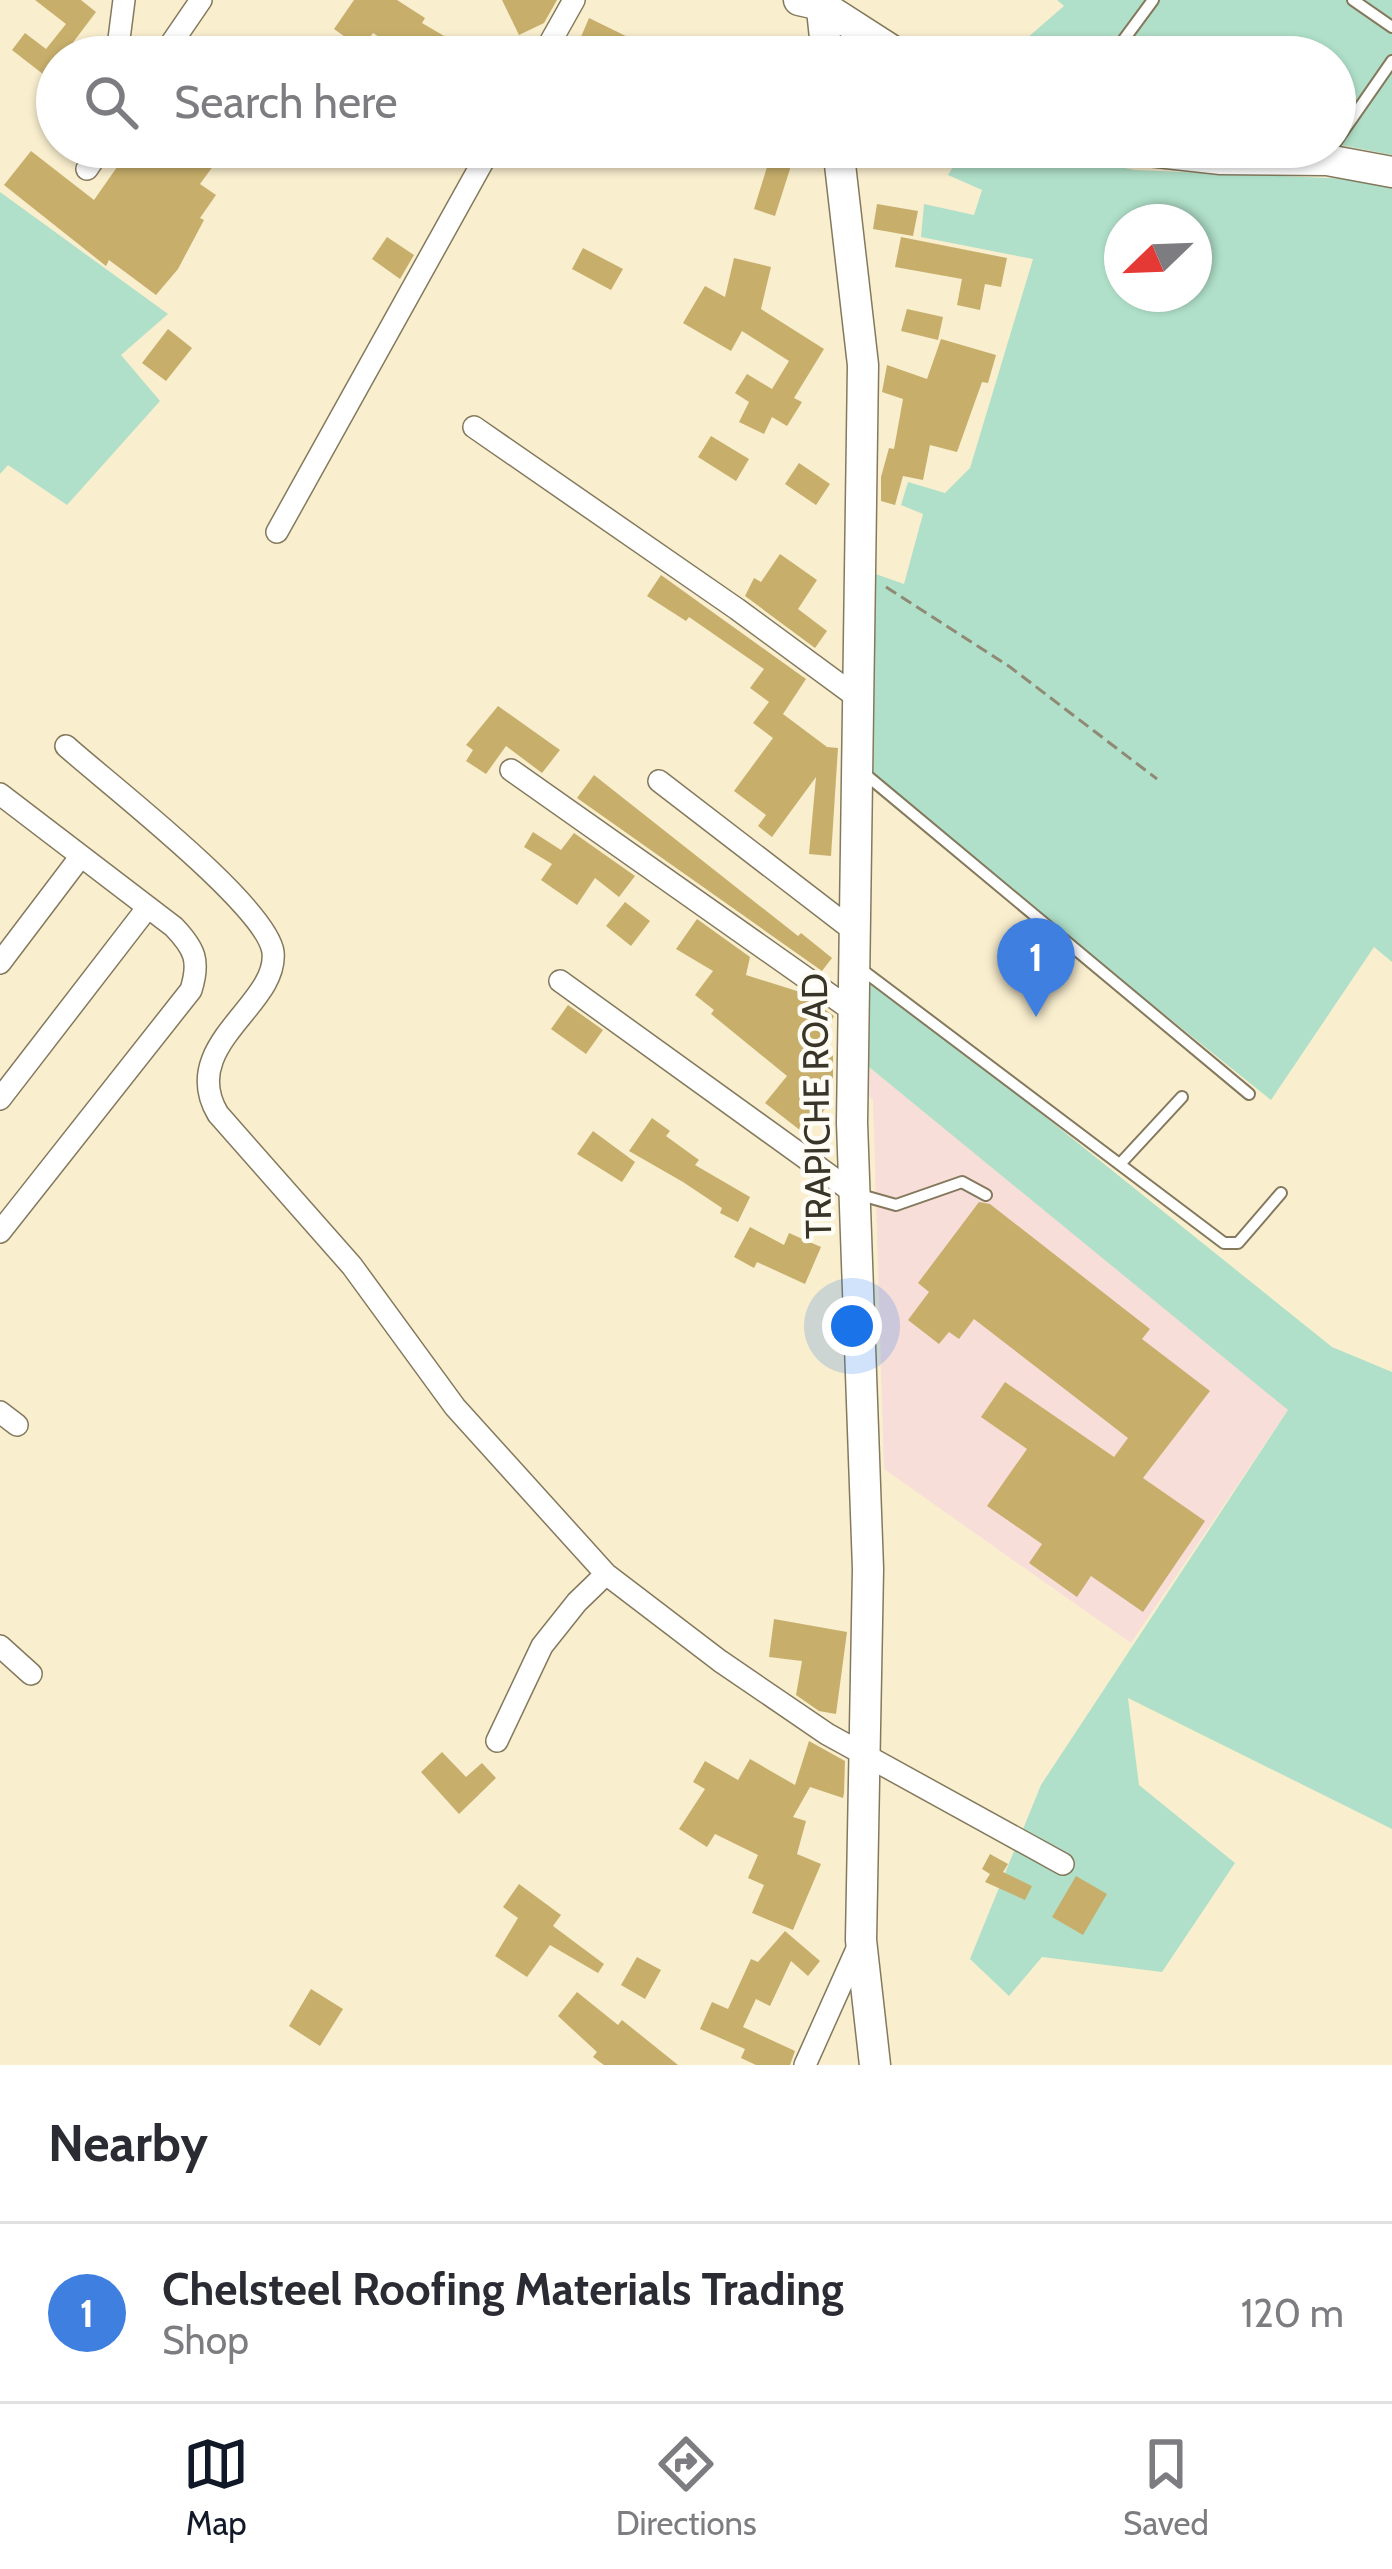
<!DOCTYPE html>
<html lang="en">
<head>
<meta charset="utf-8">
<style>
	:root { --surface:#fff; --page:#f2f2f3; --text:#2b2b33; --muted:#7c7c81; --line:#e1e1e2; --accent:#111827 }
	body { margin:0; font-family:Cabin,sans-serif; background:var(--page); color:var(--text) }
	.compass { position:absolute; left:1104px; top:204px; width:108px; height:108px; border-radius:50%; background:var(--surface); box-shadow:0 3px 9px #0004; rotate:247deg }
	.you { position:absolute; left:852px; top:1326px; width:42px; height:42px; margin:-30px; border:9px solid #fff; border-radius:50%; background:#1a73e8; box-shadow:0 0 0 18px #1a73e833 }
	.badge { display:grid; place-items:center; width:78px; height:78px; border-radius:50%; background:var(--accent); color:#fff; font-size:39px; font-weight:700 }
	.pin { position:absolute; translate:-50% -99px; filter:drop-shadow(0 3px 6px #0008) }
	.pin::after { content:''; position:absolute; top:63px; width:42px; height:36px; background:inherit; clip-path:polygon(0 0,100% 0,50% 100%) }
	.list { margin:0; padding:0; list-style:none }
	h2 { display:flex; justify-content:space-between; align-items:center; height:156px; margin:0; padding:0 48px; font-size:51px }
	h2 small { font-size:39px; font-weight:400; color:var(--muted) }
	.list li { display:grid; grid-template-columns:78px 1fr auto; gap:36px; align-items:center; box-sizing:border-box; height:180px; padding:0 48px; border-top:3px solid var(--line) }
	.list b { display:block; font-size:45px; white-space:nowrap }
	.list p { margin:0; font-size:39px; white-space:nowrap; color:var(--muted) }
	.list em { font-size:39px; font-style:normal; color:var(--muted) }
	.icon { flex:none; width:66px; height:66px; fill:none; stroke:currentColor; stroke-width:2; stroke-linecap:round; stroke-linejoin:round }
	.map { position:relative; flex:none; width:1392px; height:2065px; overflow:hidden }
	.search { position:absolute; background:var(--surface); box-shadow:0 3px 9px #0004; left:36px; right:36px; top:36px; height:132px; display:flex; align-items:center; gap:30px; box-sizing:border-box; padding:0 42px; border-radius:66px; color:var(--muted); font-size:45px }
	.sheet { height:336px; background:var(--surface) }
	nav { display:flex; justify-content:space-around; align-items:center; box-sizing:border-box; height:168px; border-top:3px solid var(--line); background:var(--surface); font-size:33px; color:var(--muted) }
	nav a { display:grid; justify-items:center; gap:6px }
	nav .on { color:var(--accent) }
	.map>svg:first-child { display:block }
</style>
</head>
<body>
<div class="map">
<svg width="1392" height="2065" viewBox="0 0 1392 2065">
	<rect width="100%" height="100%" fill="#f9eece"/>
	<path fill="#f8ded9" d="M865 1064 1290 1407 1131 1643 884 1469 873 1100 861 1088Z"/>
	<path fill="#b0e0c9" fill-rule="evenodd" d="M1057 0H1392V155L1335 144V57H1005L1064 6Z
		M965 147H1015L1135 170 1353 179 1392 185V962L1374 947 1271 1100 866 775 870 572 904 584 923 514 901 505 908 482 945 493 970 468 1033 259 921 237 924 204 974 215 982 190 948 175ZM1122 222H1194V294H1122Z
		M0 192 168 314 121 355 160 401 67 505 8 465 0 474Z
		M854 963 1332 1347 1392 1372V1829L1128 1698 1139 1785 1235 1863 1162 1972 1042 1957 1009 1996 970 1959 1041 1785 1288 1410 869 1067 853 1046Z"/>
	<path fill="#c7af6b" d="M35 0H81L96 12 62 57H57V85L12 50 25 33 46 49 66 24Z
		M354 0H397L425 18 422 23 480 57H410L373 33 362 49 334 29Z
		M502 0H557L544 23 519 35Z
		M589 18 636 41 629 57 581 37Z
		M131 147H227L200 184 216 195 200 218 204 220 178 269 156 295 109 260 106 266 4 185 31 151 94 200Z
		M726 147H797L775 216 754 209 767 167Z
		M877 204 918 211 913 236 873 229Z
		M387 237 414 255 400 279 372 259Z
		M901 237 1007 258 1001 287 985 284 980 310 957 305 962 279 895 267Z
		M583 248 623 269 611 290 572 269Z
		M734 258 771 267 761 309 824 349 794 398 802 402 787 426 772 417 764 434 739 422 749 402 735 393 747 374 772 389 789 361 742 331 731 351 683 323 705 286 725 297Z
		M907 309 943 317 938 340 901 331Z
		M168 329 192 348 166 381 142 363Z
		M941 339 996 355 988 383 982 382 957 452 930 445 923 480 903 476 895 505 881 501V477L889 448 894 449 903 399 882 392 887 365 927 379Z
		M711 436 749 459 736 481 698 457Z
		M799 463 830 484 816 505 785 484Z
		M780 554 817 580 798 609 827 631 815 648 745 596 754 578 761 582Z
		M661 575 806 679 783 714 827 747 838 748 831 856 809 854 816 777 772 837 758 826 766 815 734 791 773 738 753 723 769 702 750 688 764 669 689 617 686 621 647 596Z
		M498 706 560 750 542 773 506 746 486 774 466 761 473 750 466 745Z
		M594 775 798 936 801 933 832 958 822 971 577 798Z
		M533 832 561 850 574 833 635 876 619 897 595 878 577 905 541 880 552 864 524 847Z
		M625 902 650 921 631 946 606 926Z
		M697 919 750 957 746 975 800 992 834 1016 818 1043 833 1056V1085L817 1103 825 1109 805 1134 765 1103 787 1076 711 1014 714 1010 695 995 713 971 676 949Z
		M568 1005 603 1030 586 1054 551 1029Z
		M652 1118 670 1131 666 1136 699 1160 695 1165 750 1197 738 1222 720 1213 722 1208 683 1182 629 1151Z
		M593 1131 635 1162 622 1182 577 1154Z
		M979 1202 990 1204 1150 1329 1142 1339 1210 1391 1143 1478 1205 1521 1143 1612 1091 1576 1077 1597 1029 1563 1042 1544 987 1506 1027 1449 981 1417 1005 1382 1114 1457 1128 1438 974 1319 959 1339 949 1332 939 1344 908 1320 929 1292 918 1283Z
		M750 1227 784 1245 789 1233 821 1247 805 1284 757 1262 754 1268 734 1257Z
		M774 1619 847 1632 836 1714 819 1711 796 1695 802 1661 769 1657Z
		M809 1741 845 1761 844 1793 843 1798 810 1787 793 1817 806 1821 797 1854 821 1864 793 1930 752 1913 764 1885 748 1878 758 1855 715 1834 707 1847 679 1829 705 1789 693 1782 705 1761 738 1780 750 1759 795 1785Z
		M442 1752 466 1777 482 1763 496 1778 459 1814 421 1772Z
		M990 1854 1008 1864 1003 1872 1032 1886 1025 1900 985 1882 990 1874 982 1869Z
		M1076 1876 1107 1894 1083 1935 1052 1917Z
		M519 1884 561 1915 553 1926 604 1964 598 1973 550 1945 527 1977 495 1956 518 1918 503 1907Z
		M785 1931 820 1961 808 1976 791 1961 770 2006 756 1999 743 2027 795 2051 790 2065H756L741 2058 745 2049 700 2029 712 2002 728 2009 751 1959 758 1962Z
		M637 1957 661 1970 645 1999 621 1985Z
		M311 1989 343 2009 320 2046 289 2026Z
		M577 1992 618 2025 622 2020 678 2065H604L593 2057 597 2052 558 2016Z"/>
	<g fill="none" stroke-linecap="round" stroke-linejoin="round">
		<defs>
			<path id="lane" d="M1353 0 1392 27
				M1111 57 1153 0
				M1335 143 1392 61
				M865 774 1249 1094
				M861 969 1224 1243H1238L1281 1193
				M1120 1164 1182 1097
				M857 1194 896 1205 962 1182 986 1195"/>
			<path id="street" d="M119 39 124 0
				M162 57 201 0
				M542 57 574 0
				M87 169 102 147
				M474 427 737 609 858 698
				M277 532 491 147
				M66 746C106 782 267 906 273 952 279 1005 177 1045 218 1114L352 1266 455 1407 606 1574 720 1661 827 1734 1063 1864
				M511 770 853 1011
				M659 781 854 931
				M0 794 174 927C195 949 200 961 191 990L0 1232
				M0 963 81 856
				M560 981 854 1193
				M0 1099 148 907
				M0 1412 17 1425
				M0 1646 31 1674
				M497 1741 542 1646 577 1602 606 1574
				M805 2065 861 1940"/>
			<path id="secondary" d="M799 0 821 5 902 57
				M821 0 827 57
				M838 147 863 365 852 1123 868 1569 861 1940 875 2065
				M1112 147 1221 159 1327 160 1392 172"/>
		</defs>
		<use href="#lane" stroke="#84795d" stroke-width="14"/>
		<use href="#street" stroke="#84795d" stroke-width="24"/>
		<use href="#secondary" stroke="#84795d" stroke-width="33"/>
		<path stroke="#908973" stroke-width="3" stroke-dasharray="12 6" stroke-linecap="butt" d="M886 587 1010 667 1157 779"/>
		<use href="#lane" stroke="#fff" stroke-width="10"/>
		<use href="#street" stroke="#fff" stroke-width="21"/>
		<use href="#secondary" stroke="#fff" stroke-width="30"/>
	</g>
	<g text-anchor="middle" stroke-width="9" stroke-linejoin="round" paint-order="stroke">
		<g font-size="36" fill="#383427" stroke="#fefcf5">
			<text transform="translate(816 1106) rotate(-91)" y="13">TRAPICHE ROAD</text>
		</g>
	</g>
</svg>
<svg class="compass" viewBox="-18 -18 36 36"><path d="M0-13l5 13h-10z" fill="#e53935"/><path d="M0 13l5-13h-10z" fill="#7c7c81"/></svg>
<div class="you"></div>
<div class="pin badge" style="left:1036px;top:1017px;background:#3f7fe0">1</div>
<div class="search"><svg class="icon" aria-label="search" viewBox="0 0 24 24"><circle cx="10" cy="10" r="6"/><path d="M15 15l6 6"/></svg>Search here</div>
</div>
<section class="sheet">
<h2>Nearby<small></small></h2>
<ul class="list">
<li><span class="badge" style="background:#3f7fe0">1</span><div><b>Chelsteel Roofing Materials Trading</b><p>Shop</p></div><em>120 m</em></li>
</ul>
</section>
<nav>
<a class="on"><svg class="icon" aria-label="map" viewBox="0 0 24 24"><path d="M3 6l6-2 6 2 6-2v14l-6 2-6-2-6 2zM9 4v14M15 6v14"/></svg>Map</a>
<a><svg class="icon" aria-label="directions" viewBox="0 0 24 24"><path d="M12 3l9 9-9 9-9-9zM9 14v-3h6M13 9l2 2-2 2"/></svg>Directions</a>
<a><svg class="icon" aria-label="saved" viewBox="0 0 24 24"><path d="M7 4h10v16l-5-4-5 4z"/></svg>Saved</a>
</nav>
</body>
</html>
